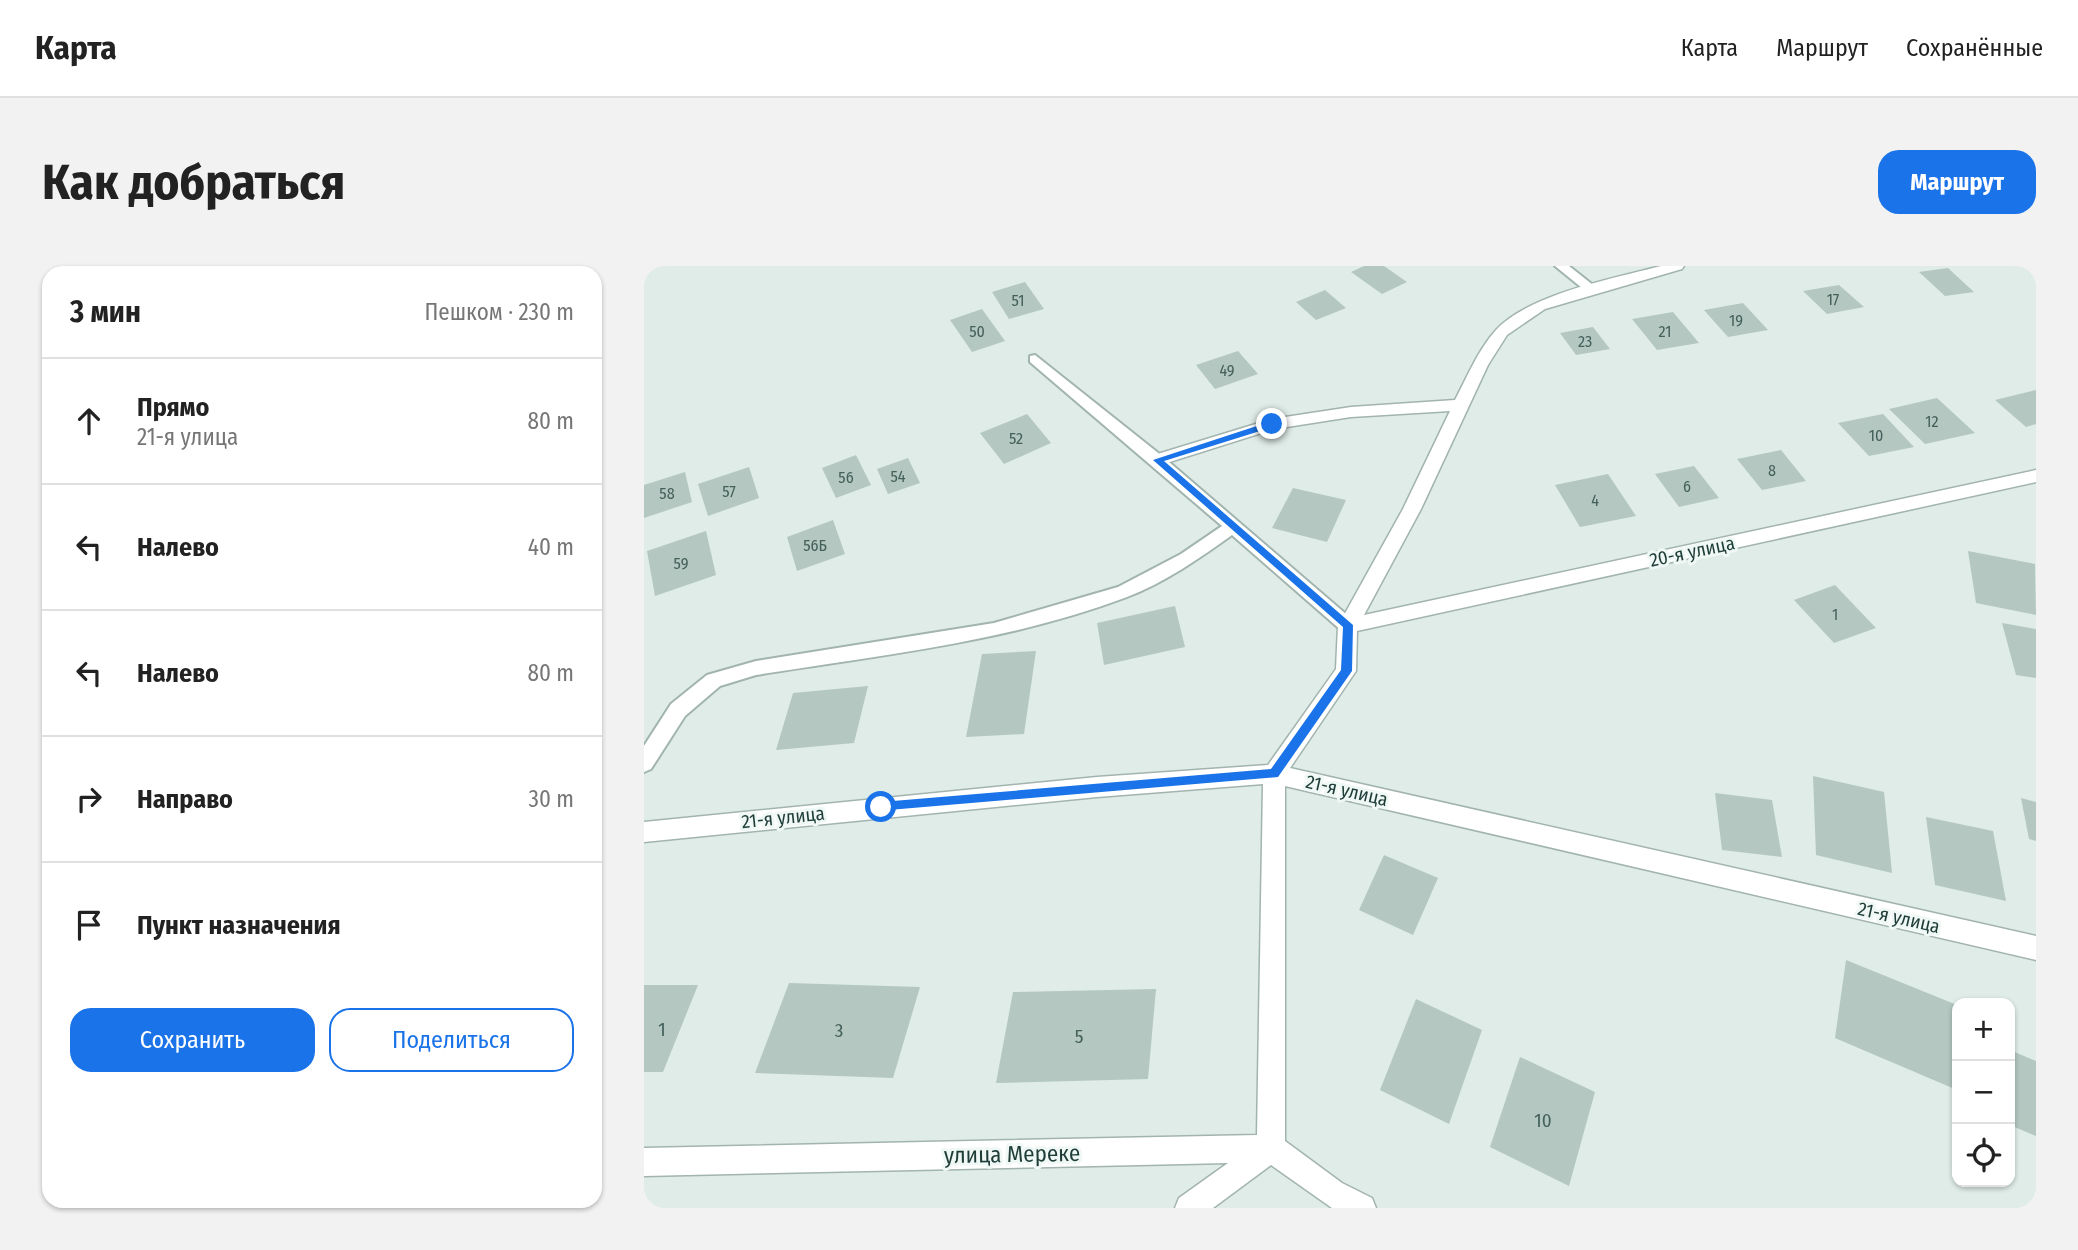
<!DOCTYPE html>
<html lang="ru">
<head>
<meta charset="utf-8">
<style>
	:root { --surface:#fff; --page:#f2f2f2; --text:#222; --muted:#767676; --line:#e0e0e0; --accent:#1a73e8 }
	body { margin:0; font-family:"Fira Sans Condensed",sans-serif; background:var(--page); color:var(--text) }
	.controls { position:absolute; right:21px; bottom:21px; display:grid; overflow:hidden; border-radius:14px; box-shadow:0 2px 5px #0004 }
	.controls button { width:63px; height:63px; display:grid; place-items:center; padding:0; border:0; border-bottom:2px solid var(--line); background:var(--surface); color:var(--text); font:35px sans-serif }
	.stop { position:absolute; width:21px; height:21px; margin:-16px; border:5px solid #1a73e8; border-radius:50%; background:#fff }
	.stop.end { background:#1a73e8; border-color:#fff; box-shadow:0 2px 7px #0008 }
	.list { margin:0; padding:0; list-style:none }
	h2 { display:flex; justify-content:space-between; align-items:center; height:91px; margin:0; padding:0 28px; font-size:30px }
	h2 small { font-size:23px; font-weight:400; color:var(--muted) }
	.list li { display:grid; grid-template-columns:46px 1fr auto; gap:21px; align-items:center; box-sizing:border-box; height:126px; padding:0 28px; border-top:2px solid var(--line) }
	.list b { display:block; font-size:26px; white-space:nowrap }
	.list p { margin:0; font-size:23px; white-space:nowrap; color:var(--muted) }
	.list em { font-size:23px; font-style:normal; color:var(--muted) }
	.actions { display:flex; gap:14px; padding:21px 28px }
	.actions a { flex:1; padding:16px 0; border:2px solid var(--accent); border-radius:21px; text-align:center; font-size:24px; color:var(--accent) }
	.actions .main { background:var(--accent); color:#fff }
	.icon { flex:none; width:38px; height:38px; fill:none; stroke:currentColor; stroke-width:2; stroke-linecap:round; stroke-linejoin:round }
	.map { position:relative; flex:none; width:1392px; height:942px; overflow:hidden; border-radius:21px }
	header { display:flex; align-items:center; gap:42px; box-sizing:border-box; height:98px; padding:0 35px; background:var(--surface); border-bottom:2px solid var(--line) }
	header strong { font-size:33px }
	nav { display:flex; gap:38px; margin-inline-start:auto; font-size:24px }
	.intro { display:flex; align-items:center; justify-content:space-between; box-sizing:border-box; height:168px; padding:0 42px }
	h1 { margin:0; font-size:49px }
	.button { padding:18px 32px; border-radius:21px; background:var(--accent); color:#fff; font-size:24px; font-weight:700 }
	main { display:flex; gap:42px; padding:0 42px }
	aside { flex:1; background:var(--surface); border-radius:21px; box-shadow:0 2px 5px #0004 }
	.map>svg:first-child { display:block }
</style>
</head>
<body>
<header>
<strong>Карта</strong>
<nav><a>Карта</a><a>Маршрут</a><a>Сохранённые</a></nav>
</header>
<div class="intro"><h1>Как добраться</h1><a class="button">Маршрут</a></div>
<main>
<aside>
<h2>3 мин<small>Пешком · 230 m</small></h2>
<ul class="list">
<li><svg class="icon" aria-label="ahead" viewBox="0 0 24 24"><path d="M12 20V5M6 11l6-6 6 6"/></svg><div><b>Прямо</b><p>21-я улица</p></div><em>80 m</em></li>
<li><svg class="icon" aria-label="left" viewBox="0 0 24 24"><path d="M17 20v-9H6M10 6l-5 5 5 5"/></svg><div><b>Налево</b></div><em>40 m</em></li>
<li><svg class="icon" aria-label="left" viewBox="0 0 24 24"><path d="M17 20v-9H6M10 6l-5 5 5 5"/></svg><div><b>Налево</b></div><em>80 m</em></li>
<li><svg class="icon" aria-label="right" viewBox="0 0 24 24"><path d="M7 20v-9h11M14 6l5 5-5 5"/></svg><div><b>Направо</b></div><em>30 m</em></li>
<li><svg class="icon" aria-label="arrive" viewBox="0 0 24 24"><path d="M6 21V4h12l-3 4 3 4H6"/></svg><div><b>Пункт назначения</b></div></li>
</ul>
<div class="actions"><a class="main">Сохранить</a><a>Поделиться</a></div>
</aside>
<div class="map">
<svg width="1392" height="942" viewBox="0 0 1392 942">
	<rect width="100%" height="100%" fill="#dfece7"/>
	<path fill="#b4c7c1" d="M720 0H740L763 16 738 28 707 6Z
		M1304 2 1330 26 1301 30 1275 6Z
		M381 16 400 43 365 53 348 26Z
		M1195 19 1220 41 1183 48 1159 25Z
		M681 24 702 42 672 54 652 36Z
		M1099 37 1124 64 1084 71 1060 44Z
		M338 43 361 75 328 86 306 54Z
		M1029 46 1055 77 1013 84 988 53Z
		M949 61 966 83 932 89 916 67Z
		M594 85 614 108 571 123 552 99Z
		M1392 124V158L1382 161 1351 134Z
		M1293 132 1331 167 1281 178 1245 143Z
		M383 148 407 177 360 198 336 167Z
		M1239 148 1270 181 1225 190 1194 157Z
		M1137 184 1162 215 1118 224 1093 193Z
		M212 189 227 219 192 232 178 202Z
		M264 192 276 217 244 228 233 203Z
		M1050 200 1075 232 1035 241 1011 208Z
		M105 201 115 232 64 250 54 218Z
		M41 206 48 236 0 252V219Z
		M964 208 992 250 936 261 911 219Z
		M649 222 702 234 683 276 628 262Z
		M189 254 201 288 153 305 143 271Z
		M62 265 72 309 11 330 3 285Z
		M1324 285 1391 298 1392 349 1332 337Z
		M1191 319 1232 362 1190 377 1150 334Z
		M531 340 541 381 460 399 453 357Z
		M1358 357 1392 363V412L1372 409Z
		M392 385 380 468 322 471 338 388Z
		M224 420 210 477 132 484 149 427Z
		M1169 510 1240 526 1248 607 1172 589Z
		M1071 527 1128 534 1138 591 1078 584Z
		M1377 532 1392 536V575L1385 573Z
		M1282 551 1349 565 1362 635 1291 619Z
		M740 589 794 612 769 669 715 644Z
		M1202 694 1313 739V824L1191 772Z
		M145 717 276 721 249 812 111 807Z
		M0 719H54L19 806H0Z
		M512 723 504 813 352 817 369 726Z
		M772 733 838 764 805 858 736 824Z
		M1366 784 1392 795V870L1366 859Z
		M876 791 951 826 925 920 846 881Z"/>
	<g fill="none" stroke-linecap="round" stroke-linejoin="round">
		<defs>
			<path id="service" d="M911 0H925L954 23 953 26H943Z
				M391 89 518 190 710 355 713 360 710 365H698L588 269C556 292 520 317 483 331 364 376 237 389 112 409L76 420 41 450 7 503 0 506V480L27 438 63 409 112 395 350 357 474 321 537 288 578 260 386 96V90Z"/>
			<path id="minor" d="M1017 0H1040L1038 3 901 43 863 69 844 99 777 243 720 349 1392 204V216L713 365 712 405 646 502 1392 670V694L641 520V875L698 917 728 932 732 942H688L627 899 569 942H531L535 932 584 897 0 910V882L613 869 619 518 453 531 0 576V556L453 511 624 499 692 403 694 360 759 243 806 145 707 151 630 163 513 200 507 198 505 194 507 190 628 153 707 141 811 134C823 111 834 84 852 64 885 28 971 12 1017 0Z"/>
		</defs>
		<use href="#service" stroke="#a2b4af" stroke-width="4"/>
		<use href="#minor" stroke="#a2b4af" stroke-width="3"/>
		<use href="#service" fill="#fff" fill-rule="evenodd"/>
		<use href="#minor" fill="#fff" fill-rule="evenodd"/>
	</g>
	<path fill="#1a73e8" d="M628 155 632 156V160L520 195 709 359 708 405 634 511 233 545 231 541 237 536 627 503 697 404 699 361 509 194Z"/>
	<g text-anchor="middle" stroke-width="6" stroke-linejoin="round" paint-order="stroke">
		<g font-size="16" fill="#44605a">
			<text x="1189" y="39">17</text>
			<text x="374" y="40">51</text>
			<text x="1092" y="60">19</text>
			<text x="333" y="71">50</text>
			<text x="1021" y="71">21</text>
			<text x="941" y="81">23</text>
			<text x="583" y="110">49</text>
			<text x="1288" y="161">12</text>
			<text x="1232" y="175">10</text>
			<text x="372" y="178">52</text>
			<text x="1128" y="210">8</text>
			<text x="254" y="216">54</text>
			<text x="202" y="217">56</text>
			<text x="1043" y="226">6</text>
			<text x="85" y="231">57</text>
			<text x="23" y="233">58</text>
			<text x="951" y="240">4</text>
			<text x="171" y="285">56Б</text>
			<text x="37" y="303">59</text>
			<text x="1191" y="354">1</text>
		</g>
		<g font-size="19" fill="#1f3d38" stroke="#f0f8f5">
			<text transform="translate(1048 285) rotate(-12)" y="7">20-я улица</text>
			<text transform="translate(703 524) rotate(13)" y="7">21-я улица</text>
			<text transform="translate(139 551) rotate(-6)" y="7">21-я улица</text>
			<text transform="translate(1255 651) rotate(13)" y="7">21-я улица</text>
		</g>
		<g font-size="19" fill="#44605a">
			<text x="18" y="770">1</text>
			<text x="195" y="771">3</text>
			<text x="435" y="777">5</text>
			<text x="899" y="861">10</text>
		</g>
		<g font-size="23" fill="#1f3d38" stroke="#f0f8f5">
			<text transform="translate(368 888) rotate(-1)" y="8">улица Мереке</text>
		</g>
	</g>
</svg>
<div class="controls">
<button>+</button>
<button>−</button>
<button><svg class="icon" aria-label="locate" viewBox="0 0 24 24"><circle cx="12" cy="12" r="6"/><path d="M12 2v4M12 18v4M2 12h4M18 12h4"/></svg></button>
</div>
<div class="stop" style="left:237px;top:541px"></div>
<div class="stop end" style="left:628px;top:158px"></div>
</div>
</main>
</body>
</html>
